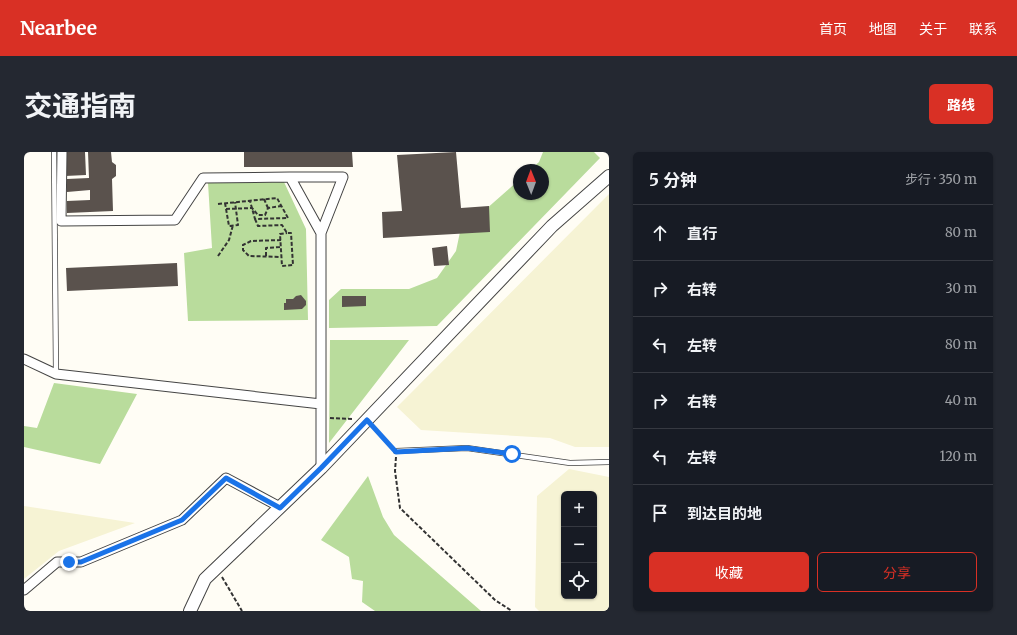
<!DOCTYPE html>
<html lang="zh">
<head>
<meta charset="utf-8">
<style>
	:root { --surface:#171b24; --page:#242831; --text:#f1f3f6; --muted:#9ea1a6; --line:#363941; --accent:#d93025 }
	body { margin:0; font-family:Merriweather,"Noto Sans SC",serif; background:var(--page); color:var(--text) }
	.controls { position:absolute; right:12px; bottom:12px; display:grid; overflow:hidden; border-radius:6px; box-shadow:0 1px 3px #0004 }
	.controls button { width:36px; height:36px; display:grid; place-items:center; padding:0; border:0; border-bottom:1px solid var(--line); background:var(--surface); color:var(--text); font:20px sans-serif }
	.compass { position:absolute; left:489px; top:12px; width:36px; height:36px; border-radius:50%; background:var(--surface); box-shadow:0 1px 3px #0004; rotate:359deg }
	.stop { position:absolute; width:12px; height:12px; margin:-9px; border:3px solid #1a73e8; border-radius:50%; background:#fff }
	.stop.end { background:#1a73e8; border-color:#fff; box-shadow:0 1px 4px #0008 }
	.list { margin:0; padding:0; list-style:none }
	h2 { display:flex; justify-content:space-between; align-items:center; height:52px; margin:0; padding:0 16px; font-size:17px }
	h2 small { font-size:13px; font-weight:400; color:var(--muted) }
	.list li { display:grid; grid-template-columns:26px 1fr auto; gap:12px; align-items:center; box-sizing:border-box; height:56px; padding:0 16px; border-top:1px solid var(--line) }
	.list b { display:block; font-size:15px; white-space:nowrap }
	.list em { font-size:13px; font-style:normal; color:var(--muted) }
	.actions { display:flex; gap:8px; padding:12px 16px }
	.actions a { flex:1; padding:9px 0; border:1px solid var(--accent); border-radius:6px; text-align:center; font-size:14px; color:var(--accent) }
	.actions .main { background:var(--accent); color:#fff }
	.icon { flex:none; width:22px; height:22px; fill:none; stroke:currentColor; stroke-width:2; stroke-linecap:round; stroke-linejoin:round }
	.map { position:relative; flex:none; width:585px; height:459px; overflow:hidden; border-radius:6px }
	header { display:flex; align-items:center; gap:24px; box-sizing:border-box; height:56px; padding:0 20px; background:var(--accent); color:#fff }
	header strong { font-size:19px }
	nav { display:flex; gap:22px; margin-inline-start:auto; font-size:14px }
	.intro { display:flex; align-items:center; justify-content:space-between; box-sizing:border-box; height:96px; padding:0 24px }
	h1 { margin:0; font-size:28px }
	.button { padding:10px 18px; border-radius:6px; background:var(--accent); color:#fff; font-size:14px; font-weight:700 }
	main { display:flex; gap:24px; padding:0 24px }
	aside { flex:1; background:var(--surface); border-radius:6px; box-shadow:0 1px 3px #0004 }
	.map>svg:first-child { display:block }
</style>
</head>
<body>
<header>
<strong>Nearbee</strong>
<nav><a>首页</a><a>地图</a><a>关于</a><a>联系</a></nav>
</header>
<div class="intro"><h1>交通指南</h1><a class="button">路线</a></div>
<main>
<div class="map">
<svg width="585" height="459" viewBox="0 0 585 459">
	<rect width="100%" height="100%" fill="#fffdf5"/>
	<path fill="#f6f3d4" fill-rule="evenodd" d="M585 42V295H551L526 286 397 278 373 255Z
		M545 317 585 325V459H515L511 455 513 344ZM540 342H570V444H540Z
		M0 354 111 371 35 399 0 427Z"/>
	<path fill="#b9dc9c" d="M519 0H570L576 6 413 174 305 176V148L317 137H385L413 126 432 99 436 80 495 28V42H519V18H506L515 10Z
		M260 30 282 77 284 168 164 169 160 101 188 96 184 31Z
		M306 188H385L305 291Z
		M30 231 113 242 76 312 0 295V274L13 276Z
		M344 324 359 365 370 383 457 459H351L338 450 339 429 328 427 325 405 297 388Z"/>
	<path fill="#5a524d" d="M41 0H61L62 23 41 24Z
		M64 0H87L88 10 92 13V24L88 27 89 59 43 61V49L66 48V38L43 40V27L65 26Z
		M220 0H328L329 15H220Z
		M432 0 437 56 465 54 466 80 359 86 358 60 378 59 373 3Z
		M423 94 425 113 410 114 408 96Z
		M153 111 154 134 43 139 42 116Z
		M277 143 282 149V153L278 157 260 158V151H262V147H269L272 144Z
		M318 144H342V154L318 155Z"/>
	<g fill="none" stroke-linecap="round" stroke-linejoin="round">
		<defs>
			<path id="service" d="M30 0 32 222
				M372 299 443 296 546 311 585 310"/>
			<path id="minor" d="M38 0 37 69 151 68 179 26 266 25 297 81
				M266 25H319L297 81V316
				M0 207 32 222 297 252
				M0 438 33 410H57L158 368 202 326 256 355"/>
			<path id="tertiary" d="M166 459 181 427 297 316 528 74 585 24"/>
		</defs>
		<use href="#service" stroke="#444" stroke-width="6"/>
		<use href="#minor" stroke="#444" stroke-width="11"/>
		<use href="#tertiary" stroke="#444" stroke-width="14"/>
		<path stroke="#333" stroke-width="2" stroke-dasharray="4 2" stroke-linecap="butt" d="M240 47 244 56
			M201 51 205 74 214 73 211 50
			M194 52C214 50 233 48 253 46L264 66 231 67 226 49
			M202 57 228 56 234 63H241L244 56 257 54
			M231 67 234 74 258 73 263 81H267L269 113 258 114 256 82 263 81
			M257 88 227 89 219 93V98L225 104 257 105
			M194 104 205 88 209 73
			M242 104V96L257 95
			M306 266 330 267
			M350 276 368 295
			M372 305 371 319 376 356 471 448 488 459
			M198 425 218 459"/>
		<use href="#service" stroke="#fff" stroke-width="4.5"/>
		<use href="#minor" stroke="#fff" stroke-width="9"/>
		<use href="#tertiary" stroke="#fff" stroke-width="12"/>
	</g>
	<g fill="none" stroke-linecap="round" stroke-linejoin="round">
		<path stroke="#1a73e8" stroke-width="5" d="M45 410H57L158 368 202 326 256 356 297 316 343 268 372 300 443 296 488 302"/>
	</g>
</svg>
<div class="controls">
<button>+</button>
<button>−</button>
<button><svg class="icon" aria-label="locate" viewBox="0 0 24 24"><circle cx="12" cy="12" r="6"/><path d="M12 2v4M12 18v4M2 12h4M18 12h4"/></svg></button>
</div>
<svg class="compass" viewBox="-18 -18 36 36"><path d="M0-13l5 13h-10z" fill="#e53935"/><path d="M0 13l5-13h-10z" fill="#9ea1a6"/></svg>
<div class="stop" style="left:488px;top:302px"></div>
<div class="stop end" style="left:45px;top:410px"></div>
</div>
<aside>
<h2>5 分钟<small>步行 · 350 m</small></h2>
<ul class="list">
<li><svg class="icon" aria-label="ahead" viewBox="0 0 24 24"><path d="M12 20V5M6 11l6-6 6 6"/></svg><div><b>直行</b></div><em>80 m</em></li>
<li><svg class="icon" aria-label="right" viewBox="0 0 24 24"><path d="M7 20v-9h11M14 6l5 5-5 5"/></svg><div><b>右转</b></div><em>30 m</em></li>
<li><svg class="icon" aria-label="left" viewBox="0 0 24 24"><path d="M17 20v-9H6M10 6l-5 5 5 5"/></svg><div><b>左转</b></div><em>80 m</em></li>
<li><svg class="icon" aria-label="right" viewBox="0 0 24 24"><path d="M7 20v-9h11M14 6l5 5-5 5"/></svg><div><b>右转</b></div><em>40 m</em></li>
<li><svg class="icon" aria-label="left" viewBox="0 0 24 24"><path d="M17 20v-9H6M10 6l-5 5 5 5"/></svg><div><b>左转</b></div><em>120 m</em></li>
<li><svg class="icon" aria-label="arrive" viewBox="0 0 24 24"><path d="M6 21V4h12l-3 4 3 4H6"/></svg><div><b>到达目的地</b></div></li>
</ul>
<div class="actions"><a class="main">收藏</a><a>分享</a></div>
</aside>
</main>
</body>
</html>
